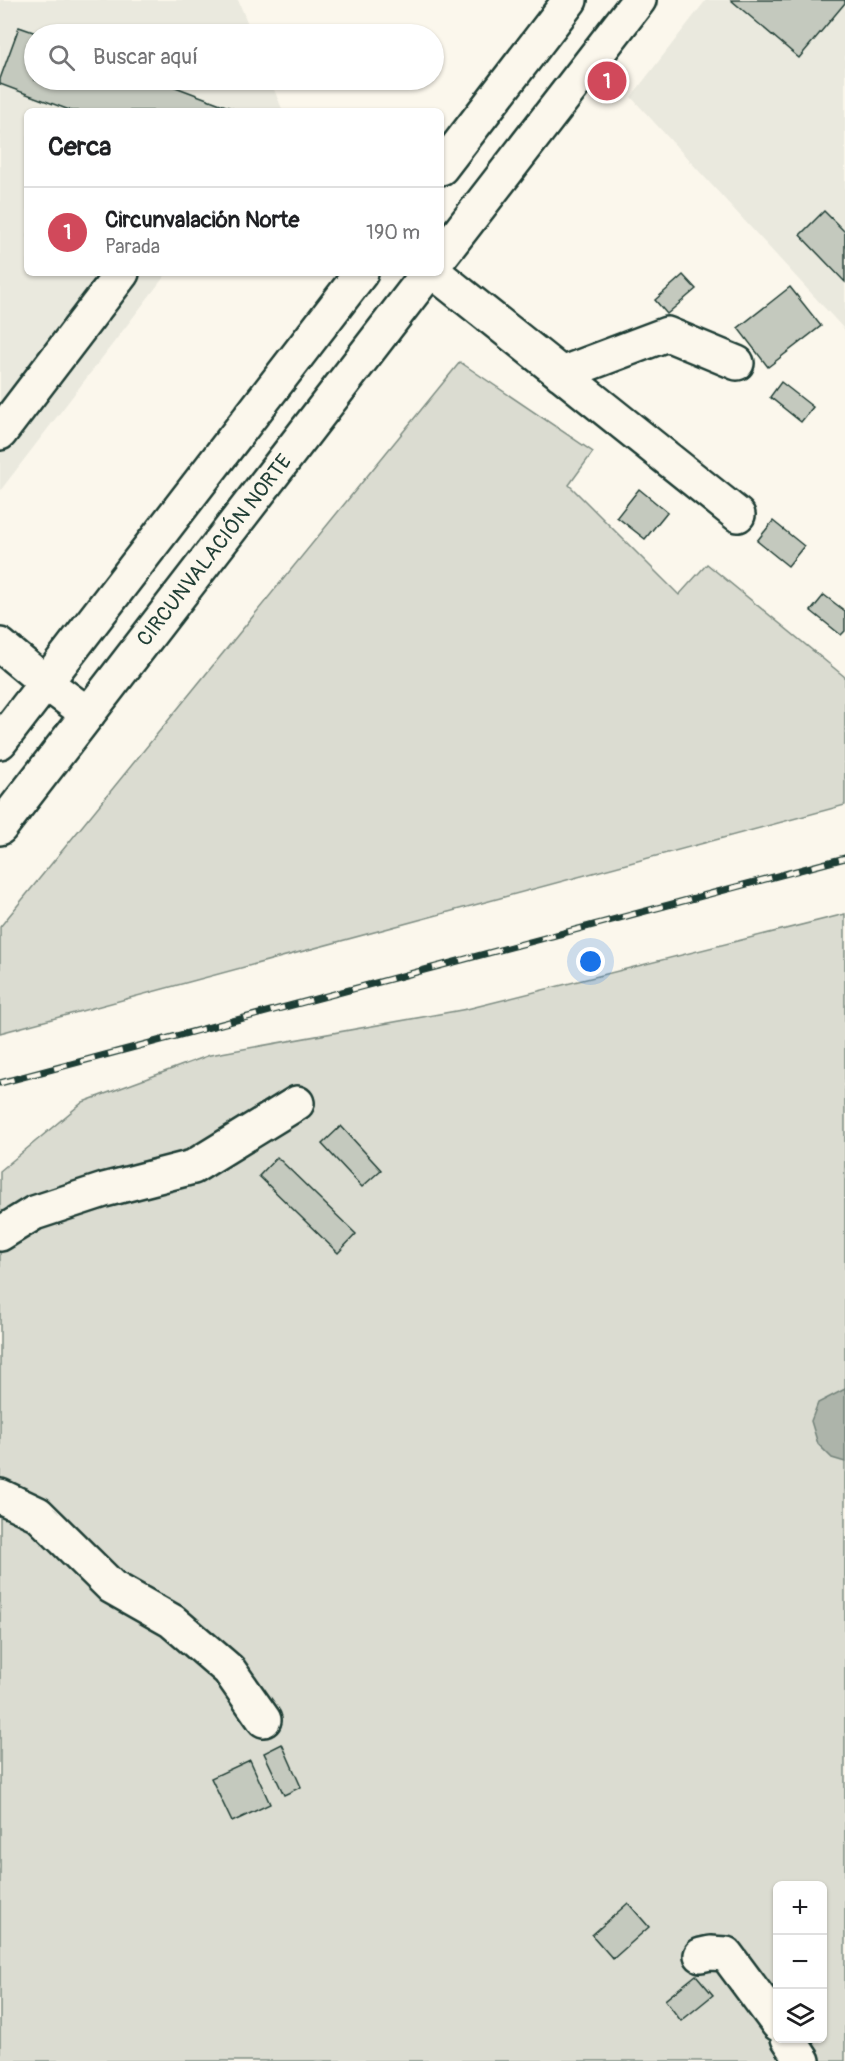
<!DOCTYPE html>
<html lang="es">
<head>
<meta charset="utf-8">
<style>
	:root { --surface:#fff; --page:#f6f6f6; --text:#202124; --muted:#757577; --line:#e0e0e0; --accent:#d1495b }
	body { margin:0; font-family:Pangolin,sans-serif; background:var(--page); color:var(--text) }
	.controls { position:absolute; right:18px; bottom:18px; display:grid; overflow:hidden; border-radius:9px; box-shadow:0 2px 4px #0004 }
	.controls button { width:54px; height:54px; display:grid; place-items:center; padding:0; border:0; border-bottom:2px solid var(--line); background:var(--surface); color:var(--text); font:30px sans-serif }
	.you { position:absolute; left:591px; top:962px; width:21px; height:21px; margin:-15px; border:4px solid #fff; border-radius:50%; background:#1a73e8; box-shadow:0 0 0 9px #1a73e833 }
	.badge { display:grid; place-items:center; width:39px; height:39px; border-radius:50%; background:var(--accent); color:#fff; font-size:20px; font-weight:700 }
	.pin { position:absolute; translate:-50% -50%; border:3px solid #fff; box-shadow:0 2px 6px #0006 }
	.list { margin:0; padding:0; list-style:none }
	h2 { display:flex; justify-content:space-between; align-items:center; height:78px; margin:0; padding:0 24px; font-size:26px }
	h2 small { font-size:20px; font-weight:400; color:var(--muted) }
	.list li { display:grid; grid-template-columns:39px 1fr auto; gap:18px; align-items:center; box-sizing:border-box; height:90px; padding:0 24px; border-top:2px solid var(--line) }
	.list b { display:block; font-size:22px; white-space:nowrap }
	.list p { margin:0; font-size:20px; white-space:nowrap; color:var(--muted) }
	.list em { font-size:20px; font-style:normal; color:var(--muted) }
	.icon { flex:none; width:33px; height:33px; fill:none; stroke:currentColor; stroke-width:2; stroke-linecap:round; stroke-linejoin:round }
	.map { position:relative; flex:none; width:845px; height:2061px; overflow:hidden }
	.search { position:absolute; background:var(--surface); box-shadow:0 2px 4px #0004; left:24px; top:24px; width:420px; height:66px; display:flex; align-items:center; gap:15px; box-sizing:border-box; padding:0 21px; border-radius:33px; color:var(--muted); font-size:22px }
	.panel { position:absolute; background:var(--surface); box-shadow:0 2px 4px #0004; left:24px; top:108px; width:420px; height:168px; border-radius:9px }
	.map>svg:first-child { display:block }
</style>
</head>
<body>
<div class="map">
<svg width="845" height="2061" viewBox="0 0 845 2061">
	<rect width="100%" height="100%" fill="#fbf7ec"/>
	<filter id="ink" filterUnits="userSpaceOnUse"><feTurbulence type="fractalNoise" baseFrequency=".0167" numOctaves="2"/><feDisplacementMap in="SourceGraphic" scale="12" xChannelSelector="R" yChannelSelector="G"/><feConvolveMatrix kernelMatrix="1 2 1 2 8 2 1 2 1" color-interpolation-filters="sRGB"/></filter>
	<g filter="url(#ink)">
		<path fill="#eae9de" d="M0 0H238L252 34H34V80H270L283 111H27V273H167L0 491Z
			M706 0H845V330L631 97Z"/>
		<path fill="#dbdcd1" stroke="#7d8c82" stroke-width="1.5" fill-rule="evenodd" d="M460 362 593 452 569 485 679 595 707 564 845 677V805L0 1033V927Z
			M845 914V2061H0V1171L83 1102 210 1055 467 1009ZM778 1886H822V2038H778Z"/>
		<path fill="#adb4aa" stroke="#74847b" stroke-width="1.5" d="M845 1389V1462L832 1458 818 1444 811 1421 818 1403Z"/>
		<path fill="#c4c9be" stroke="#1f3d34" stroke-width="1.5" d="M731 0H845V3L799 58Z
			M19 27 39 34H34V80H157L239 111H72L0 84V79Z
			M824 211 845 232V282L800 235Z
			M683 275 696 289 667 314 655 300Z
			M790 287 821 326 768 367 738 328Z
			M781 382 813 407 801 422 770 397Z
			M639 489 667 512 645 539 617 517Z
			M773 521 804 546 788 566 757 541Z
			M824 595 845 611V631L841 635 811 611Z
			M341 1126 381 1170 362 1187 322 1144Z
			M277 1157 356 1234 338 1253 259 1176Z
			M282 1744 301 1787 284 1795 264 1753Z
			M250 1760 270 1804 232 1822 211 1778Z
			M628 1903 649 1927 613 1959 592 1935Z
			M696 1975 713 1995 681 2021 665 2000Z"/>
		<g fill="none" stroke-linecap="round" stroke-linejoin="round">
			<defs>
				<path id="minor" d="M435 273 738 515
					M561 374 667 334 737 363
					M0 433 122 273
					M0 645 46 683 88 714
					M0 1234 34 1213 104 1190 193 1167 297 1103
					M0 1496 38 1514 112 1587 172 1621 229 1670 264 1720
					M701 1955 710 1953 726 1954 778 2024
					M788 2038 803 2061"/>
				<path id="highway" d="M441 168 570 0
					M441 256 639 0
					M0 742 361 273
					M0 828 428 273"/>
			</defs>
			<use href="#minor" stroke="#1f3d34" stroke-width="38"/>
			<use href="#highway" stroke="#1f3d34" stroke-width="38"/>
			<use href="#minor" stroke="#fbf7ec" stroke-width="33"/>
			<use href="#highway" stroke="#fbf7ec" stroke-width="33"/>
			<defs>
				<path id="rail" d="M0 1083 845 858"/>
			</defs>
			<use href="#rail" stroke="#1f3d34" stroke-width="7"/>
			<use href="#rail" stroke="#fbf7ec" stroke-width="4.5" stroke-dasharray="14" stroke-linecap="butt"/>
		</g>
	</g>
	<g text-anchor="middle" stroke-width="4.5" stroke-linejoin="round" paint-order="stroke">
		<g font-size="21" fill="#1f3d34" stroke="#fbf7ec">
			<text transform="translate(214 550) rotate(-52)" y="7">CIRCUNVALACIÓN NORTE</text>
		</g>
	</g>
</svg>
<div class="controls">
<button>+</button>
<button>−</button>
<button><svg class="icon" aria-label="layers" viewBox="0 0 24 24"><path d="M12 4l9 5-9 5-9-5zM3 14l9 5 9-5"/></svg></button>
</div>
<div class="you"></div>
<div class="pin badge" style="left:607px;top:81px">1</div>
<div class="search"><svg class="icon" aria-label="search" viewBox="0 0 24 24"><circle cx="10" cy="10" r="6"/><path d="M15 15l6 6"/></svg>Buscar aquí</div>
<section class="panel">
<h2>Cerca<small></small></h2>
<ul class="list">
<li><span class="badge">1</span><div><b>Circunvalación Norte</b><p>Parada</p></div><em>190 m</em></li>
</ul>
</section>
</div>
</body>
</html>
